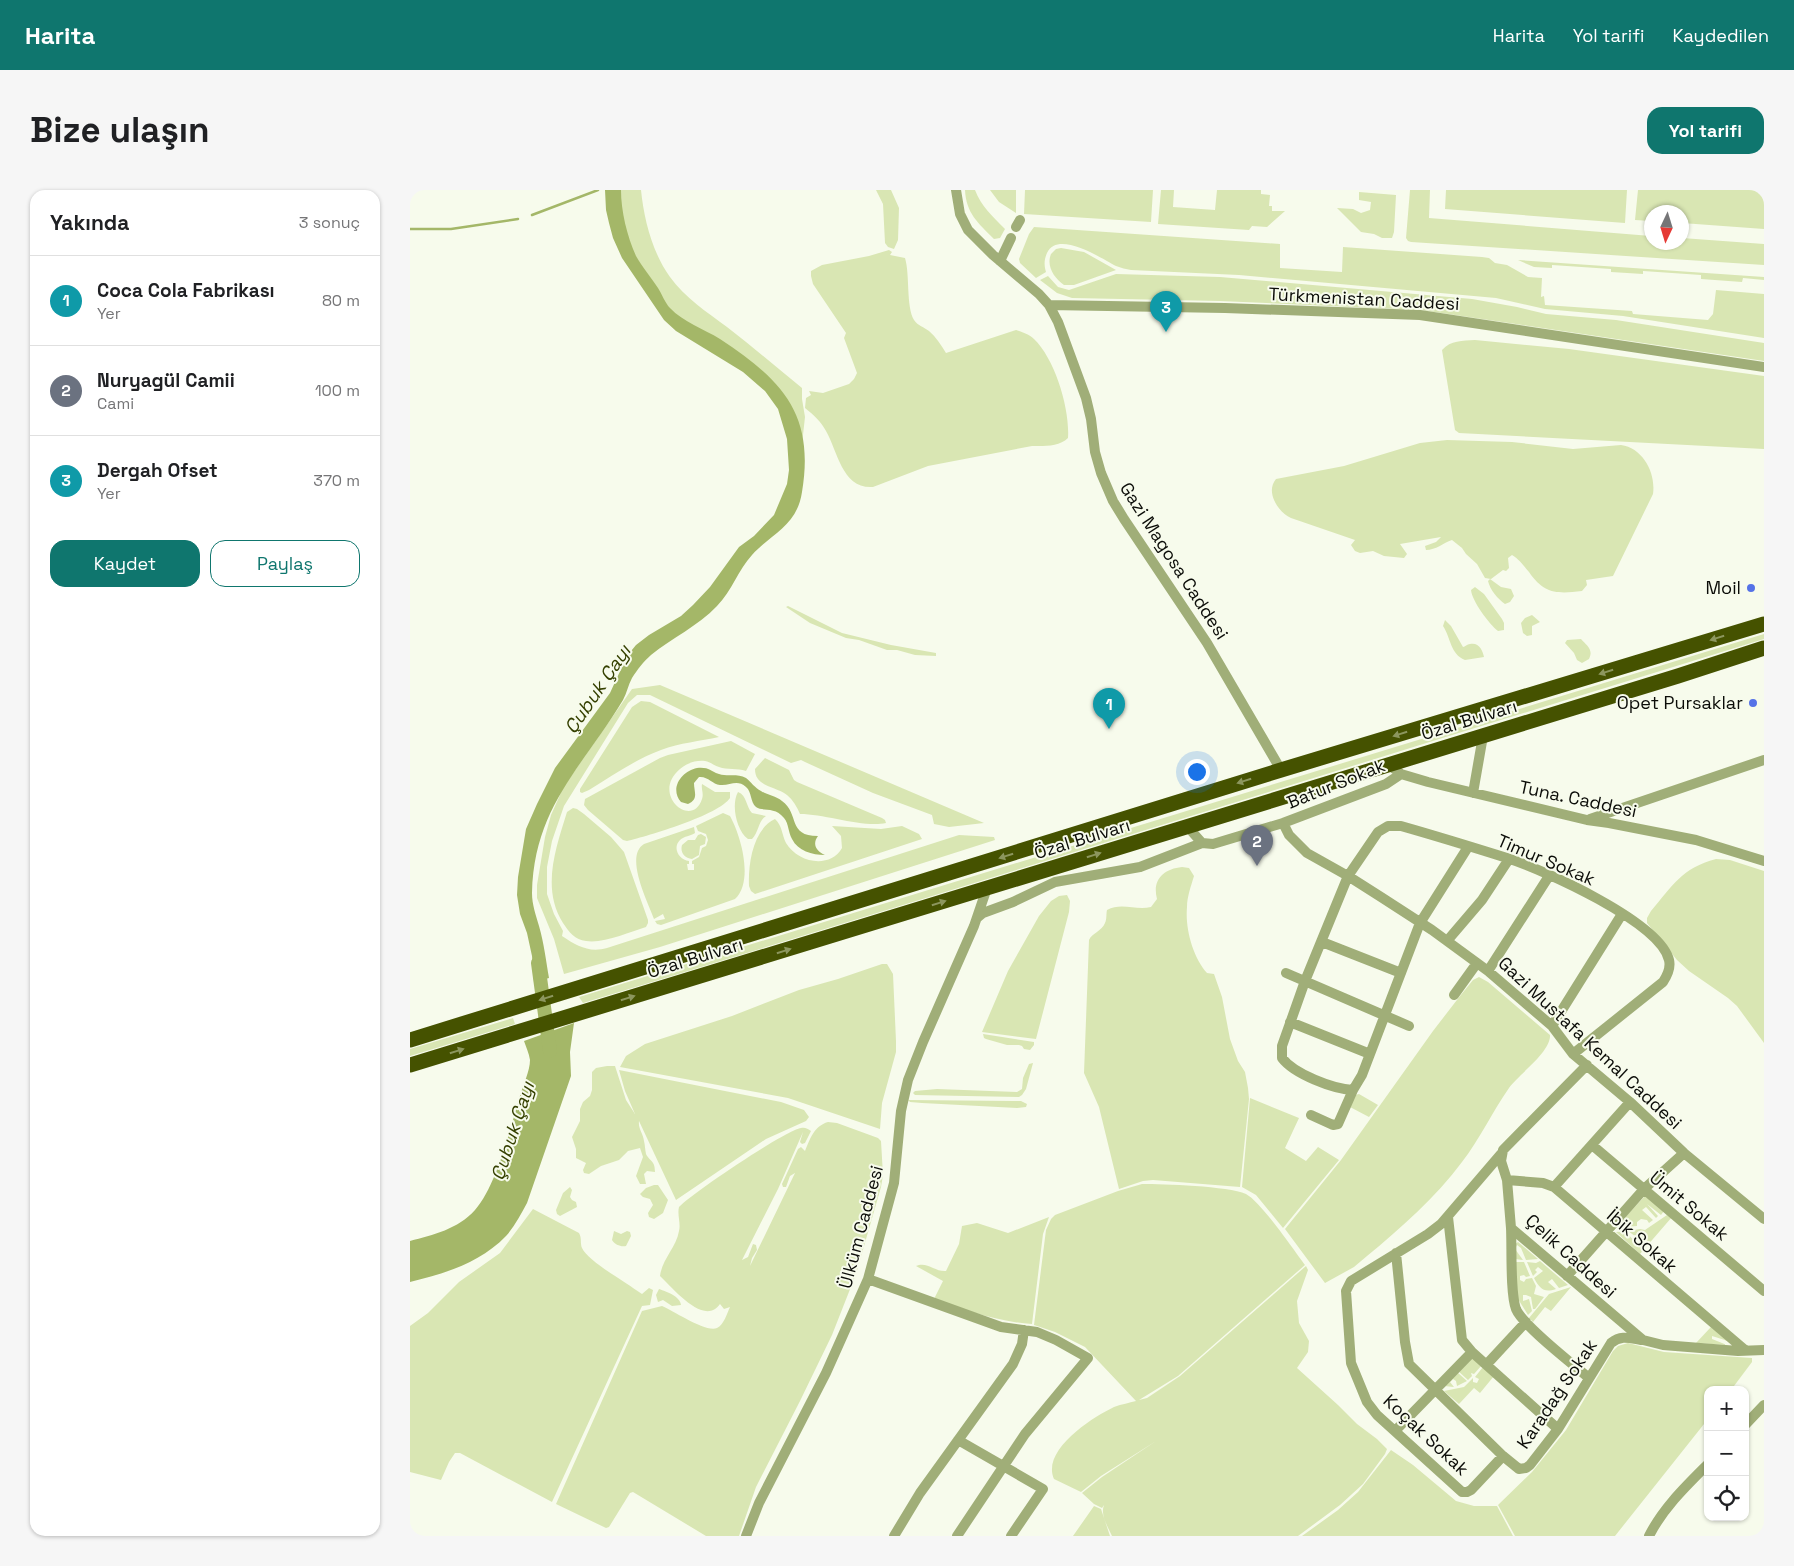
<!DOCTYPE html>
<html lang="tr">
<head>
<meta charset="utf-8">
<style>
	:root { --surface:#fff; --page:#f6f6f6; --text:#202124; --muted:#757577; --line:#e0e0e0; --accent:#0f766e }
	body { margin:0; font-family:"Space Grotesk",sans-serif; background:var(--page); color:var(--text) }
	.controls { position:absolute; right:15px; bottom:15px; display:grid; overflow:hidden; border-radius:10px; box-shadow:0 1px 4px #0004 }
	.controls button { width:45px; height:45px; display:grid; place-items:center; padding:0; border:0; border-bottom:1px solid var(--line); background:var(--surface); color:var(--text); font:25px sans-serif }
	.compass { position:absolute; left:1234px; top:15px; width:45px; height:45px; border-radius:50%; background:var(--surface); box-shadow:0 1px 4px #0004; rotate:184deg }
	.you { position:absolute; left:786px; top:581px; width:18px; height:18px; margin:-12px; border:4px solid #fff; border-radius:50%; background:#1a73e8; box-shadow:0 0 0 8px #1a73e833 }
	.badge { display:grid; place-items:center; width:32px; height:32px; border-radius:50%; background:var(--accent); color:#fff; font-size:16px; font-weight:700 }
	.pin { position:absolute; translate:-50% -41px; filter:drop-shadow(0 1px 2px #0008) }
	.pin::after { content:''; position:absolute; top:26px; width:18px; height:15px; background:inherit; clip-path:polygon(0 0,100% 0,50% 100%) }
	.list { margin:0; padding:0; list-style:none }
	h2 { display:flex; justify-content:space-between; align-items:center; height:65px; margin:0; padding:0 20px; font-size:21px }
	h2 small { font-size:16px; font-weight:400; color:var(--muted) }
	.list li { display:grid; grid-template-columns:32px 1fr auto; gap:15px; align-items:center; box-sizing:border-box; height:90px; padding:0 20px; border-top:1px solid var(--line) }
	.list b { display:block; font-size:19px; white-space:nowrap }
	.list p { margin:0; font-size:16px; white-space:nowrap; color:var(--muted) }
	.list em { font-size:16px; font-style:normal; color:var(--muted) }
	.actions { display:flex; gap:10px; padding:15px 20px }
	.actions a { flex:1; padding:11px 0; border:1px solid var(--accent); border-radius:15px; text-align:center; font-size:18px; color:var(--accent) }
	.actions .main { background:var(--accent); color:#fff }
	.icon { flex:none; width:28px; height:28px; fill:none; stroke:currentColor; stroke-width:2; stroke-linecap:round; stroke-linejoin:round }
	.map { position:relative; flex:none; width:1354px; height:1346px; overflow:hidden; border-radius:15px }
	header { display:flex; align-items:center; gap:30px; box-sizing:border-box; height:70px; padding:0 25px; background:var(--accent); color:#fff }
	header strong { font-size:24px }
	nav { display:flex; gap:28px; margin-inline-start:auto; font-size:18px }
	.intro { display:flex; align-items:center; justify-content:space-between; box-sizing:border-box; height:120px; padding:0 30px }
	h1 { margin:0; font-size:35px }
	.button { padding:12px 22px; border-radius:15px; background:var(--accent); color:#fff; font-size:18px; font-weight:700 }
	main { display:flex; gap:30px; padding:0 30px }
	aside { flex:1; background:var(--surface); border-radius:15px; box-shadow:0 1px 4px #0004 }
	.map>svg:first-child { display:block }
</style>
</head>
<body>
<header>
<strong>Harita</strong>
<nav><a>Harita</a><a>Yol tarifi</a><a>Kaydedilen</a></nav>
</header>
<div class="intro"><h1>Bize ulaşın</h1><a class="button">Yol tarifi</a></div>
<main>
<aside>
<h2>Yakında<small>3 sonuç</small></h2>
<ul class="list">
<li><span class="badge" style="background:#0f9aa8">1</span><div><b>Coca Cola Fabrikası</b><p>Yer</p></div><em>80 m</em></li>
<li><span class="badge" style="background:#6b7280">2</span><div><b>Nuryagül Camii</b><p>Cami</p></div><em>100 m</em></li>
<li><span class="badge" style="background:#0f9aa8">3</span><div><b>Dergah Ofset</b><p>Yer</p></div><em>370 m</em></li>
</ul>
<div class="actions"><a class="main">Kaydet</a><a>Paylaş</a></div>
</aside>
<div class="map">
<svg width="1354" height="1346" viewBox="0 0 1354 1346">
	<rect width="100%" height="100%" fill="#f7fbec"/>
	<path fill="#d9e6b3" d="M207 0H231C234 29 242 62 260 87 275 108 297 122 317 137 343 157 367 178 392 198V209L395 227 392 254 375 209 265 124 252 110 216 51Z
		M466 0H481L489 18 488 50 484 59 478 57 475 53 473 14Z
		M555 0H565C571 16 583 27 595 39L590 48 584 49C568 33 556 23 555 0Z
		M580 0H606V23L589 12Z
		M615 0H743L741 32 614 24Z
		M751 0H764L763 17 805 20 807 0H851V4L860 5 859 16H862V21H875L857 37 842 36 839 40 748 34Z
		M1000 0H1020L1019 28 1241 46 1242 52H1272V48L1354 54V75L1001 52 998 51 996 48Z
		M1036 0H1217L1215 33 1035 19Z
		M1228 0H1354V39L1272 33V22H1242L1241 31 1225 30Z
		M949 2 986 5 984 42 982 48H972L964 44 951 42 927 18 943 19 951 23 960 20 961 12 949 10Z
		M624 37 870 54V78L932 82 933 57 1072 67 1079 68 1085 73 1097 75 1118 87 1132 88 1131 107 1134 106 1135 115 1222 121 1223 124 1298 130 1303 124 1306 100 1354 104V148L1213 126 1135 119 1086 108 829 85 721 80C716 79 711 78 706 76 691 68 648 40 637 63 634 70 634 75 636 82L626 88 610 73 609 69 619 44Z
		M651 58 674 62 706 80 664 95H654C644 88 636 76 641 64L646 59Z
		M479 60 482 62 480 65 495 68C500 84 496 117 504 130 508 136 514 137 519 141 526 147 531 155 536 163L606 140C612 142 619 144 624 149 645 169 660 219 658 248 649 257 634 256 622 256L518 276 463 297C432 299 428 262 416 241 411 232 404 225 395 218L396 208 401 205 399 201 413 203 439 194 444 189 447 183 434 148 436 143 403 94 401 86V81L412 75 459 66Z
		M1108 70 1354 87V90L1333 88 1332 92 1291 89V85L1233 81V84L1201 82V79L1142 75V78L1124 77Z
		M706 84 810 87 1062 109 1107 117 1136 124 1206 130 1354 153V171L1011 120 810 111 662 108 647 103 630 90 638 86 648 97 659 100Z
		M1065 150 1159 159 1354 186V259L1049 243 1045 240 1032 160C1041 150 1052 151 1065 150Z
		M1037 250 1102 252 1163 259 1211 255C1233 258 1246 283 1243 304L1203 386 1176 390 1177 395 1172 401C1147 404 1134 404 1119 382 1113 375 1110 370 1102 365L1098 368 1099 378 1096 381 1093 380 1081 389 1075 388 1067 374 1056 364 1052 358 1042 350C1033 353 1026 360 1016 360L1015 356 1026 352 1031 347 990 354 997 364 994 368 974 366 963 361 950 363 945 361 941 355 945 350 881 328C868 322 855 302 866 289L934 276 1010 253Z
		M1080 389 1091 397 1101 399 1104 406 1100 412 1095 414C1088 409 1080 400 1078 391Z
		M1065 397 1074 404 1092 429 1094 433V440L1088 441C1079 434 1062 411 1061 400Z
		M378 416 432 443 481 455 526 463V466L505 465 487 460H477L449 450 436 448 400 433 376 417Z
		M1122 425 1130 432 1122 436V445L1117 446 1113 443 1111 433 1115 428Z
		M1035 430 1041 436 1053 457C1055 457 1057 454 1060 454 1069 452 1073 461 1074 467L1055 470C1040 464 1041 448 1033 436Z
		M1354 444V449C960 570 567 693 173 813L169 807Z
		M1171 449C1176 455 1184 459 1179 469L1172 473 1167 470 1164 463 1155 453 1157 450Z
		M250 495 574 633 539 637 524 634 522 625 463 603 395 572 391 570 381 573 240 505H227L218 513 154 616 142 651 137 677V704L144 724 153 741 152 746C167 756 179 763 197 758L549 645 584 647 585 650 250 757 154 784 144 749 127 708V695L135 647 141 625 154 596 222 499Z
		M231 511 240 512 309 547C290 551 270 553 251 560 226 569 202 586 179 600L172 603 170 602V599L222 517Z
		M321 551 345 564 336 581C327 578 317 580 309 577 304 576 301 572 295 571 286 570 277 573 270 579 240 604 282 640 292 609 294 604 291 599 292 594L305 602H320V608C309 625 238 646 217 651L213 650 178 620 174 615 175 609 250 568 258 565Z
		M355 568 379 580 384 590 387 592 472 628 475 630 476 633C454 638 415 624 390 624 387 617 383 610 377 605 365 596 345 597 345 579Z
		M328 602C337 605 336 617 342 623L356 626C348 631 349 642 342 649H338C326 640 321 614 328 602Z
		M163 618 167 619 174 624 201 647 214 662 238 730V733L236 737C219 742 193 754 176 751 165 750 159 742 153 733 131 698 146 658 157 622Z
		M313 623 320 626C331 646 344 691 325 709L251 735 247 734 245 731 255 729 253 724 244 729C238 712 214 666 234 654L284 637 285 643C281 646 274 646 270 650 262 658 269 670 279 671V674H277L278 680H284V674H282V671L289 667 292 658 296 656 298 650 296 644 288 641 286 636Z
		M365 629C372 635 372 645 376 653 388 673 420 679 432 658L431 646 422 636 471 639 492 636 509 644 512 649 345 704 341 701 339 696C338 674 343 639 365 629Z
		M291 644 296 647 295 654 290 656 289 665 282 669C274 668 270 662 272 655L278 650H285L288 645Z
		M1306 669 1320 670 1354 681V853L1327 816 1318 808 1279 781 1267 770 1237 733V728L1241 721C1263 695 1272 678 1306 669Z
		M772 677 779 678 784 686C781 696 777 707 777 717 775 739 783 767 797 783L804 784 812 807 820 849 828 871 835 882 838 898 839 909 830 997 743 990 733 991 709 999 689 917 674 883 679 750C682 743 692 741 695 733 697 729 696 724 697 720 712 712 726 721 741 717L747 709C742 690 753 679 772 677Z
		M657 705 660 711 659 722 626 849 572 842 598 781 629 726 641 711 649 706Z
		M472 774H477L483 784 486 851V862L472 913 470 939 378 908 210 877 216 866 235 854 322 826 389 800 428 789Z
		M1069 787 1078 792 1140 845C1141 862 1109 884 1099 898 1082 922 1070 949 1052 972 1026 1007 990 1039 957 1066L944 1077 915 1093 875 1039 931 970 1023 841 1050 806 1063 790Z
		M103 828 105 834 0 866V859Z
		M573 844 624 852V855L620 860 614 859 612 856 609 855H597L576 849 574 848Z
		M623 873 616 899 612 905 609 907 505 905 503 903 505 901 527 899 607 902 612 899 613 888 619 874Z
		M197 876H205L216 910 225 924 215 901 209 880 371 912 394 920 399 927 396 931 356 949 266 1010 229 931C228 939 233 943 234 951 235 955 235 959 236 964 240 972 245 970 245 982L237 981 234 984 236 994H230L226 986 233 967 230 958 218 961 209 970 191 976 179 984 174 983 173 980 176 973 166 968V959L162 947 170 931V919L173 912 180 906 182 900V882L186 878Z
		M949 904 968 915 959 927 940 917 945 905Z
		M840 908 889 928 875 958 896 971 908 957 929 970 873 1038 846 1005 832 997Z
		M498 910 603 911H611L617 914 616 917 607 918 512 913 500 912Z
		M418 932 427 933 468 948 471 951 473 985 471 997 446 1084 422 1145 390 1211 346 1297 329 1346H296L223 1302 220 1303 199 1337 196 1338 146 1314 232 1121 252 1116C264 1121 296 1143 307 1138 314 1135 317 1123 320 1117L314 1119 310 1114C294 1137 263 1098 250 1086 252 1069 266 1058 269 1041 271 1033 267 1025 269 1017 281 1004 374 941 391 938 395 937 398 939 401 941L395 953 392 954 390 952 393 942 368 999 332 1070 338 1067 343 1054 346 1055 347 1060 342 1068 340 1076 385 983 380 986 376 997H373L372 994 388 959 391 957 395 961C400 949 404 936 418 932Z
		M732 994C753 994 818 996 836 1004 851 1012 883 1059 895 1075L768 1186 729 1210 737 1208 770 1186 896 1076 898 1080 887 1111 889 1133 899 1151 898 1162 887 1178 928 1215 947 1234 967 1249 977 1259 975 1264 953 1294 930 1315 888 1346H702C698 1337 690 1325 694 1315L692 1318 684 1314 672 1303 692 1287 746 1251 691 1286 671 1302 644 1289C631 1260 683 1227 704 1217 712 1214 719 1213 726 1211L675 1157 645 1142 624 1135 636 1040 641 1029 645 1025 708 1001Z
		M244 995H248L258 1010 253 1023 244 1029 239 1027 238 1023 243 1015 240 1009 233 1007 230 1004 236 998Z
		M160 997 162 1000 160 1007 162 1010 166 1012 167 1017 150 1026 147 1024 146 1020 153 1003Z
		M1235 1006 1254 1021 1251 1025 1237 1014 1248 1026 1246 1028 1236 1017 1232 1020 1243 1030 1239 1033 1237 1030 1231 1029 1227 1032V1036L1205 1038Z
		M123 1019 169 1043C172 1048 170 1053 172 1058 178 1071 214 1091 226 1100L232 1104 239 1098 243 1100 240 1115 232 1116 142 1312 50 1263H45L39 1272 31 1290 0 1282V1136L18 1123 49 1092 90 1063Z
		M1257 1025 1262 1027 1230 1064 1206 1042 1215 1041 1229 1056 1233 1052 1218 1041 1230 1039 1235 1040Z
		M639 1027 633 1044 622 1134C588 1132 556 1120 524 1109L533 1091 506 1076C517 1071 525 1082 536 1081L549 1054 552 1036 567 1033 598 1043Z
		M204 1041 211 1044 217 1041 220 1042 221 1046 216 1056C211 1057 205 1055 202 1050Z
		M1108 1052 1128 1069 1116 1070 1111 1058 1107 1055 1105 1059 1113 1070 1105 1069V1054Z
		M1130 1071 1158 1095 1149 1098 1142 1089 1138 1092 1146 1099C1134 1103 1130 1099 1124 1088L1133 1081 1128 1077 1125 1080 1127 1082 1123 1086 1117 1072 1126 1073Z
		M1105 1072H1114L1120 1086 1116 1087 1114 1085 1110 1086V1090L1114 1092 1116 1089 1122 1088 1126 1096 1124 1104 1134 1107 1125 1119H1123L1121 1107 1116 1105H1113V1111L1119 1109 1122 1121 1118 1125 1108 1109Z
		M1161 1097 1141 1121 1135 1117 1123 1132 1119 1128 1139 1104Z
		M249 1099C257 1102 270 1106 271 1115L262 1116 253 1110 248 1112 246 1105Z
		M1301 1137 1318 1151 1302 1146V1149L1317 1155 1286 1153Z
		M1218 1153 1254 1162 1342 1168V1172L1321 1200H1298V1229L1205 1346H1105L1088 1315 1122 1282 1156 1240 1203 1161 1208 1156Z
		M1061 1168H1064L1072 1175 1064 1184 1061 1183 1062 1186 1058 1190 1048 1181 1047 1182 1057 1191 1047 1196 1046 1191 1043 1189 1040 1192 1044 1197 1034 1196Z
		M1073 1177 1084 1186 1070 1203 1064 1198 1049 1214 1034 1201 1054 1197 1063 1188V1192L1067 1193 1069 1189 1065 1187Z
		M981 1260 1003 1275 1046 1311 1064 1316H1087L1103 1346H892L928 1320 948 1302Z
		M684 1316 691 1319 700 1346H663Z"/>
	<path fill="#a4b768" d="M195 0H211C211 21 217 46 226 66 232 77 241 87 248 98 252 104 255 113 260 118 273 132 294 139 310 149 372 190 405 224 392 302 387 336 362 343 342 365 328 380 322 401 307 416 288 436 262 448 241 465 234 471 227 480 222 488 218 495 217 503 213 510 172 578 124 617 122 703 122 715 126 725 129 736 134 753 136 771 139 788L124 792 122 766 117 743 110 724 107 705 108 687 116 639 127 614 145 578 200 503 217 466 226 455 239 445 271 426 283 415 300 397 329 357 344 346 364 325 377 294 379 280 377 249 368 219 355 201 333 182 266 141 254 130 212 68 203 48 199 33 196 20Z
		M287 578C300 577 299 581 309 584 318 587 327 583 336 588 341 592 345 598 351 601 357 605 366 606 372 611 390 624 377 646 408 646 402 654 406 661 415 665 402 665 388 661 382 649 378 642 379 634 374 628 365 616 353 622 346 617 340 612 342 602 336 597 327 589 320 596 310 595 302 594 298 586 289 587L284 593C284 602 289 609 278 614L271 612C259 598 272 581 287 578Z
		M164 833 160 862 161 886 117 1013C111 1024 105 1036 96 1046 70 1073 36 1083 0 1092V1051C23 1045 48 1039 65 1020 87 995 100 939 110 906 113 895 120 881 120 870 119 863 116 857 114 851Z"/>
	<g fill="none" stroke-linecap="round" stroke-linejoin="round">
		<path stroke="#a4b768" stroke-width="2.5" d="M122 25 188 0
			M0 39H41L108 29"/>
		<path stroke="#a4b768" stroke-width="14" d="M128 773 140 861"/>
		<path stroke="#a0ae78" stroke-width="10" d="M546 0 550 24 558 40 583 65 629 104 639 115 648 132 676 208 681 229 685 262 691 283 703 311 714 329 797 453 871 580
			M606 37 610 30
			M590 71 601 48
			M639 115 815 118 1010 125 1354 177
			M978 574 991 584 1018 592 1177 630 1199 633 1286 650 1354 671
			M1063 603 1073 546
			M1180 629 1354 570
			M873 633 879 645 897 663 938 686 971 707 1022 740 1078 781 1142 836 1163 864 1220 912 1274 963 1354 1029
			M777 636 792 653 803 654 873 633 976 594 991 584
			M567 728 573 723 603 712 645 692 730 677 792 653
			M1037 751 1072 710 1099 669
			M912 752 991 783
			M1078 781 1139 686
			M876 783 999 836
			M1044 805 1067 773
			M880 832 960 864
			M1142 836 1212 724
			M1177 875 1093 960 1091 971 1097 990 1101 1038 1233 1150 1253 1155 1328 1161 1354 1160
			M943 900C923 899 884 884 872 868V856L895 791 938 686 968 642 978 636H991C1026 646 1062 657 1097 668 1134 680 1250 732 1259 770 1261 778 1257 786 1253 792L1163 864
			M901 925 923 935 928 934 943 900 952 885 1010 733 1058 657
			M1182 955 1354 1101
			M1091 964 1031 1034 1018 1044 941 1091 936 1101 941 1173 957 1212 967 1225 1052 1302H1057L1061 1300 1093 1266
			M1097 990 1133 993 1144 997 1335 1160
			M1144 997 1220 912
			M1038 1027 1052 1150 1062 1162 1148 1239
			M1101 1038C1102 1057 1100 1103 1106 1119 1113 1136 1163 1174 1179 1188
			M986 1063 995 1152 999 1174 1093 1266 1109 1279 1116 1278 1120 1275 1148 1239 1201 1153C1211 1145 1219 1148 1231 1150
			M1157 1086 1234 999 1274 963
			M458 1089 591 1137 627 1142 646 1150 678 1168 615 1244 547 1346
			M1077 1174 1116 1132
			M1335 1235 1354 1215
			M985 1241 1062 1162
			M548 1250 633 1299 601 1346
			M336 1346 349 1313 416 1183 458 1089 484 993 491 921 498 890 513 852 564 736 577 698
			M484 1346 510 1303 603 1174 612 1154 614 1140
			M1239 1346C1253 1318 1276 1296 1298 1274"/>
		<path stroke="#455200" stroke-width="15" d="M0 850 871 580 1354 434
			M0 875 1268 486 1354 458"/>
	</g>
	<defs><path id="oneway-solid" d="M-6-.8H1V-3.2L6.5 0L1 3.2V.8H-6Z" transform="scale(1.25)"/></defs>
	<g fill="#8c965e">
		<use href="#oneway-solid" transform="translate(1307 448) rotate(163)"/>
		<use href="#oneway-solid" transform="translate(1196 482) rotate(163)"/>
		<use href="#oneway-solid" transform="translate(990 544) rotate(163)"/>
		<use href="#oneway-solid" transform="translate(834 591) rotate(163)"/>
		<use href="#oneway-solid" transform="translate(684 665) rotate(-17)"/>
		<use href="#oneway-solid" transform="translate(596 666) rotate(163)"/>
		<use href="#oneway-solid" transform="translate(529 713) rotate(-17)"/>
		<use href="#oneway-solid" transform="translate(374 761) rotate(-17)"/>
		<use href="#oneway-solid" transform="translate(136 808) rotate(162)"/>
		<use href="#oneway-solid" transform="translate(218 808) rotate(-17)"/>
		<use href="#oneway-solid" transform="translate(47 861) rotate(-17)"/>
	</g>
	<g fill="#5572e7" stroke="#f7fbec" stroke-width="2">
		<circle cx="1341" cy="398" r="5"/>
		<circle cx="1343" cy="513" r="5"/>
	</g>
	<g text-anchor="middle" stroke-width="4" stroke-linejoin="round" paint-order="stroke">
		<g font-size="18" fill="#0b0c08" stroke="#f7fbec">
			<text transform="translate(954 109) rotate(3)" y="6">Türkmenistan Caddesi</text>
			<text transform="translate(764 371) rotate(57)" y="6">Gazi Magosa Caddesi</text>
			<text transform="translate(1059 530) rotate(-17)" y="6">Özal Bulvarı</text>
			<text transform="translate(926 594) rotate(-22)" y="6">Batur Sokak</text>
			<text transform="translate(1168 609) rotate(12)" y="6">Tuna. Caddesi</text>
			<text transform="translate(672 649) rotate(-17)" y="6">Özal Bulvarı</text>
			<text transform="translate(1136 670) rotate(23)" y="6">Timur Sokak</text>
			<text transform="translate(285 768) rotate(-17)" y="6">Özal Bulvarı</text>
			<text transform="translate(1180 853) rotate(43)" y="6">Gazi Mustafa Kemal Caddesi</text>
			<text transform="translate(1279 1016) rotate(40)" y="6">Ümit Sokak</text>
			<text transform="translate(451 1037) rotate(-75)" y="6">Ülküm Caddesi</text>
			<text transform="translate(1232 1051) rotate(41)" y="6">İbik Sokak</text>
			<text transform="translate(1161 1066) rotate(42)" y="6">Çelik Caddesi</text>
			<text transform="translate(1147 1204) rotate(-56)" y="6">Karadağ Sokak</text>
			<text transform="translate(1016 1245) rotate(43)" y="6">Koçak Sokak</text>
		</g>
		<g font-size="18" fill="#0b0c08" stroke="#f7fbec" text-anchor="end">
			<text x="1331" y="404">Moil</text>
			<text x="1333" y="519">Opet Pursaklar</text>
		</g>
		<g font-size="19" font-style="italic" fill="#354001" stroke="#f7fbec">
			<text transform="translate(187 499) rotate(-56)" y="7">Çubuk Çayı</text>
			<text transform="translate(102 941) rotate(-72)" y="7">Çubuk Çayı</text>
		</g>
	</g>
</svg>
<div class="controls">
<button>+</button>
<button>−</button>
<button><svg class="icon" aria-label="locate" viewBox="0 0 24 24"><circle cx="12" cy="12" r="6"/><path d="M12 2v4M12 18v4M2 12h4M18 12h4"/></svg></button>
</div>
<svg class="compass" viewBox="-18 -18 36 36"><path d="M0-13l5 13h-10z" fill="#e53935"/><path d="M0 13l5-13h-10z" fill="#757577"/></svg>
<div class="you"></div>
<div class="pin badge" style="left:699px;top:539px;background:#0f9aa8">1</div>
<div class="pin badge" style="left:847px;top:676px;background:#6b7280">2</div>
<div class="pin badge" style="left:756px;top:142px;background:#0f9aa8">3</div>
</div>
</main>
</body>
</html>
